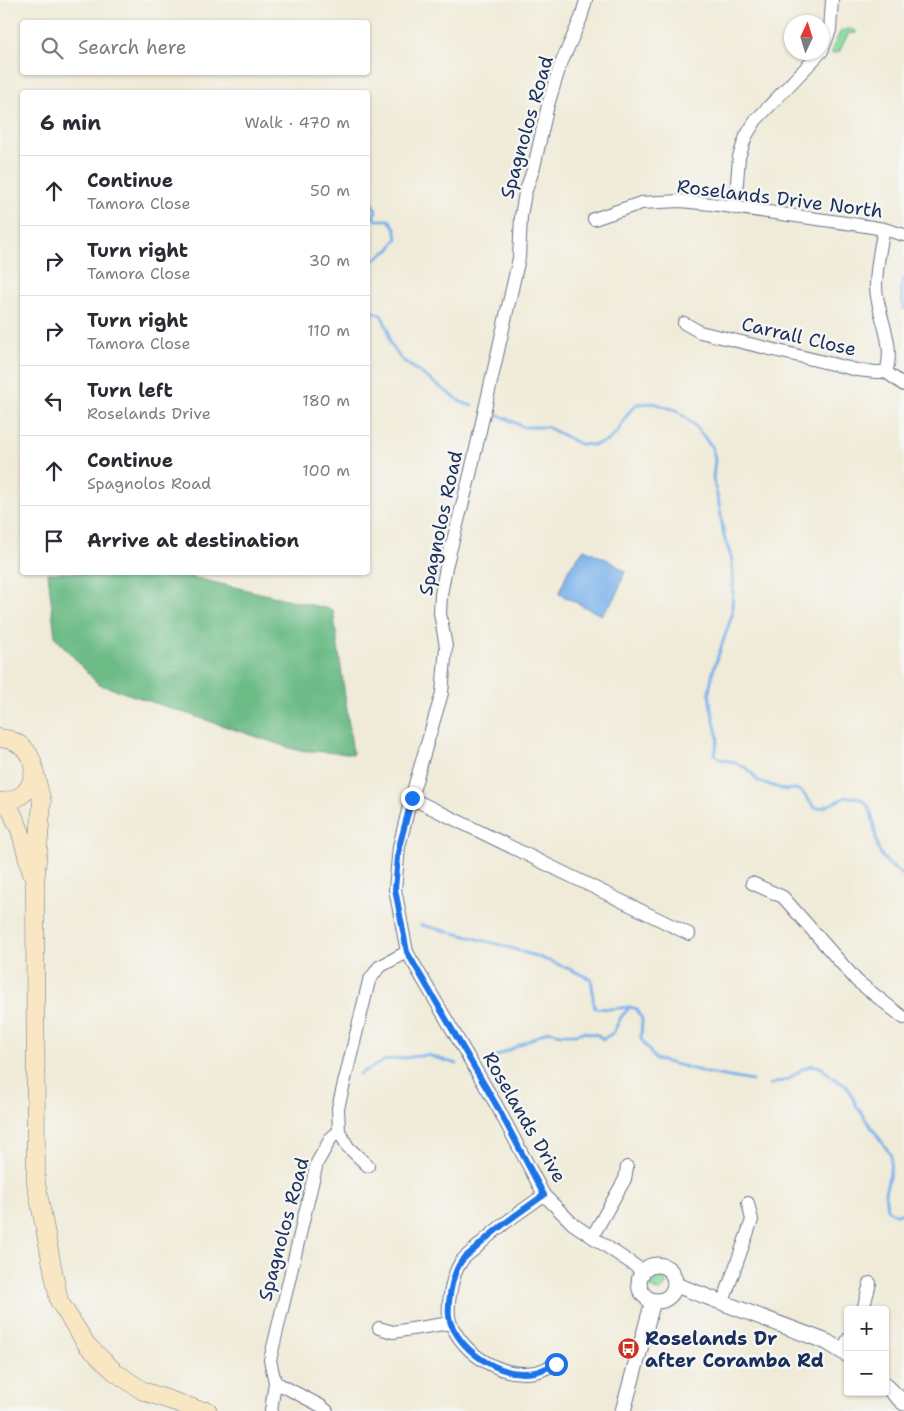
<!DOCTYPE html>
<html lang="en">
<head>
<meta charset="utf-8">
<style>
	:root { --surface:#fff; --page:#f7f7f7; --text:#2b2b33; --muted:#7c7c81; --line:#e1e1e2 }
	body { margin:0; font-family:"Shantell Sans",sans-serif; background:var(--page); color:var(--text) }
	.controls { position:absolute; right:15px; bottom:15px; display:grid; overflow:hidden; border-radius:5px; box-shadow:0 1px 4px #0004 }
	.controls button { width:45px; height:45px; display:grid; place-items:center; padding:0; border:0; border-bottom:1px solid var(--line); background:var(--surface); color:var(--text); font:25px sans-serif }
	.compass { position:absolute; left:784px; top:15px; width:45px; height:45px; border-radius:50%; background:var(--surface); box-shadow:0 1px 4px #0004; rotate:4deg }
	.stop { position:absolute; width:15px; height:15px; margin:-11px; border:4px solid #1a73e8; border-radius:50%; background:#fff }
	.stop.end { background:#1a73e8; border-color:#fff; box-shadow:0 1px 5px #0008 }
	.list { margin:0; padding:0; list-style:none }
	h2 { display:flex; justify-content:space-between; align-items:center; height:65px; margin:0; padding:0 20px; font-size:21px }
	h2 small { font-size:16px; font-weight:400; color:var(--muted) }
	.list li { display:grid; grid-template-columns:32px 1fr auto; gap:15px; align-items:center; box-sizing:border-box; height:70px; padding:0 20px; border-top:1px solid var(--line) }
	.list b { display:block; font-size:19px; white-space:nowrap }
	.list p { margin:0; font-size:16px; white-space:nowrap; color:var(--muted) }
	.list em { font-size:16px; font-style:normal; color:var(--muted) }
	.icon { flex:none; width:28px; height:28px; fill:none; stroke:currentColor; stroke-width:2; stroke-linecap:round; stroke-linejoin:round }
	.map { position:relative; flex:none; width:904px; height:1411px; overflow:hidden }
	.search { position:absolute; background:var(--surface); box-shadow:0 1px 4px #0004; left:20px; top:20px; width:350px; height:55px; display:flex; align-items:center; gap:12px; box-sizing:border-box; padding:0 18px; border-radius:5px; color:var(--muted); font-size:19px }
	.panel { position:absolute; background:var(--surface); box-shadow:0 1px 4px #0004; left:20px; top:90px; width:350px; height:485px; border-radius:5px }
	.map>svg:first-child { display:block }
</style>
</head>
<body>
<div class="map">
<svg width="904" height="1411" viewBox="0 0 904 1411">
	<rect width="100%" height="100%" fill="#f6f6f2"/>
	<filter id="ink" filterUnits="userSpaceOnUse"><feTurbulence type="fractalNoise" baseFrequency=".02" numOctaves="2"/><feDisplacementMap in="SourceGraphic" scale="10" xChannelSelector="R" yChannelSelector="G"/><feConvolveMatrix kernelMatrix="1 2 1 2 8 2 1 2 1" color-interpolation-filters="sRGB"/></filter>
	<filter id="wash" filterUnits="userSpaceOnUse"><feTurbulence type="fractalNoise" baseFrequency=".0096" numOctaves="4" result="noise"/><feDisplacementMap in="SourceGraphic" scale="20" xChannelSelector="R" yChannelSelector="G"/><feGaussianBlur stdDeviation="1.12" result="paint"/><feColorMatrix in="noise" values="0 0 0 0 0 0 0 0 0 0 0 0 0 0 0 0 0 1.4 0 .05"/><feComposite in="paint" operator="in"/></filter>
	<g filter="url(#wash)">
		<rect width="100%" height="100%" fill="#f0ebd8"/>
		<path fill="#87dda1" stroke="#518680" d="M849 29 856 31V33L848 34 839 52 832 54V49L841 31Z
			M650 1283a8 8 0 1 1 16 0a8 8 0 1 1-16 0Z"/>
		<path fill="#6dbc87" stroke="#447672" d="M48 573H180L187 576 333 610 353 754 296 750 98 684 55 637Z"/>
		<path fill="#7bb3eb" stroke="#4b71a4" d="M584 549 608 560 625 571 616 597 601 615 559 594 568 570Z"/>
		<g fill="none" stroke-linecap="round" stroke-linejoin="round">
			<path stroke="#7bb3eb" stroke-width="3" d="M368 197 371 200 376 211 373 216 376 220H389L395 228 397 238 390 249 368 264
				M904 279 901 288 904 309
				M368 308 382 316 388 330 390 343 401 359 461 402 472 406
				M497 414 524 427H547L580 444 594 445 608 441 617 432 629 412 637 404 654 403 678 411 695 426 712 447 715 460 713 478 719 504 724 536 732 560 733 583 732 615 713 671 709 692 711 708 718 738 715 754 720 759 736 763 748 769 758 781 785 790 796 789 802 792 815 808C830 809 837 797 851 797 878 797 872 834 879 851 885 863 894 868 904 876
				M421 925C479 939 537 952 591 979 594 989 591 997 595 1008L611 1009 630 1007 637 1009 642 1019 641 1039 655 1059 708 1073 752 1081
				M485 1062 548 1031 561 1034H576L584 1032 598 1035 603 1039 613 1033 621 1017 629 1008
				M359 1074 386 1060 427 1055 457 1064
				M769 1085 789 1079 802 1069 813 1065 822 1068 833 1078 847 1086 857 1107 891 1155 890 1173 885 1192 887 1209 895 1214 904 1213"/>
		</g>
	</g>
	<g filter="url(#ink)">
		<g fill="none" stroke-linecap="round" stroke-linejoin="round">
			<defs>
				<path id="minor" d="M586 0 581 18 560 66 548 105 534 167 525 193 521 216 519 258 470 475 446 567 441 595 440 613 446 647 442 693 411 798 399 847 395 889 407 952 498 1108 544 1195 573 1224 643 1271
					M822 51 830 30 832 0
					M735 208 739 157 746 136 756 120 821 52
					M594 219 641 203 680 201 711 204 853 224 884 229 904 235
					M884 229C880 248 876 268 876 287 877 316 896 343 886 372
					M684 323 700 332 857 370 876 372H886L904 385
					M411 798 689 934
					M752 883 783 897 857 981 904 1018
					M339 1131 348 1147 368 1166
					M544 1195C520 1212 496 1228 475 1249 470 1253 464 1257 461 1262 452 1274 445 1310 451 1324 465 1355 501 1378 535 1372 542 1371 550 1366 556 1364
					M592 1237 625 1179 627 1167
					M723 1302 752 1220 748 1203
					M863 1310 870 1283
					M379 1328 393 1332 450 1323
					M842 1350 848 1339
					M275 1382 321 1406 327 1411
					M271 1411 275 1382 270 1360 317 1163 331 1138 339 1131 338 1108 369 981 379 967 407 952"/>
				<path id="tertiary" d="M639 1283a18 18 0 1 1 36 0a18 18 0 1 1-36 0Z
					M676 1285 827 1342 848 1355
					M885 1385 904 1403
					M623 1411 653 1301"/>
				<path id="secondary" d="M0 738C45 742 44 801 0 802
					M32 761 42 802 35 885 36 1183 59 1301 87 1345 115 1372 143 1391 199 1410 208 1411
					M7 802 20 830 32 874"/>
			</defs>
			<use href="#minor" stroke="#667189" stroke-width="14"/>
			<use href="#tertiary" stroke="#667189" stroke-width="17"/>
			<use href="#secondary" stroke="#667189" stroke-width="19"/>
			<use href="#minor" stroke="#fff" stroke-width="12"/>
			<use href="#tertiary" stroke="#fff" stroke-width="15"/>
			<use href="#secondary" stroke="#f9e7c3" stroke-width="18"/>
		</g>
	</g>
	<g fill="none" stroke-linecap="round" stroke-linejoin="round" filter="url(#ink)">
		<path stroke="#1a73e8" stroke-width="6" d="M412 798 399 847 395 889 407 952 498 1108 544 1195C520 1212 496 1228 475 1249 470 1253 464 1257 461 1262 452 1274 445 1310 451 1324 465 1355 502 1378 535 1372 542 1371 550 1366 556 1364"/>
	</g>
	<defs>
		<symbol id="bus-disc" viewBox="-11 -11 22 22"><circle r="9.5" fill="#c8321e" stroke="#f6f6f2"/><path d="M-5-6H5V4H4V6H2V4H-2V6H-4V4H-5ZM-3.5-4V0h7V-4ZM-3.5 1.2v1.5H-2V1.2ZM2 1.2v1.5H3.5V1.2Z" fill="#fff"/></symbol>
	</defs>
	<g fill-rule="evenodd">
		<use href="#bus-disc" x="616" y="1336" width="25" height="25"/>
	</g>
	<g text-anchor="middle" stroke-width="5" stroke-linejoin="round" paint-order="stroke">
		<g font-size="19" fill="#1b2f5e" stroke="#f6f6f2">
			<text transform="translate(526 127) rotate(-74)" y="7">Spagnolos Road</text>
			<text transform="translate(780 198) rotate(7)" y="7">Roselands Drive North</text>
			<text transform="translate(799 336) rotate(13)" y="7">Carrall Close</text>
			<text transform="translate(440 523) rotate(-78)" y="7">Spagnolos Road</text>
			<text transform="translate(525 1117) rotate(60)" y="7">Roselands Drive</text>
			<text transform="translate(283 1229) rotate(-75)" y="7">Spagnolos Road</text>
		</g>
		<g font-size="19" font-weight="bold" fill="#1b2f5e" stroke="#f6f6f2" text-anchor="start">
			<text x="645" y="1345">Roselands Dr<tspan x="645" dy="22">after Coramba Rd</tspan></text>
		</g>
	</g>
</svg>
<div class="controls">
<button>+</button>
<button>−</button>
</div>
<svg class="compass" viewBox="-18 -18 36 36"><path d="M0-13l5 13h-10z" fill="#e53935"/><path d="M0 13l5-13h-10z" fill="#7c7c81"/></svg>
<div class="stop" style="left:556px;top:1364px"></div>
<div class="stop end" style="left:412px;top:798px"></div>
<div class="search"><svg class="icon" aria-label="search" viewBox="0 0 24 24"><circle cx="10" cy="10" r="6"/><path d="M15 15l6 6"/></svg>Search here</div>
<section class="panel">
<h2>6 min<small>Walk · 470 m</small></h2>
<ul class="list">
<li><svg class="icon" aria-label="ahead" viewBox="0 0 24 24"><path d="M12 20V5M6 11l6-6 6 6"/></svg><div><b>Continue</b><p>Tamora Close</p></div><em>50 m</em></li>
<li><svg class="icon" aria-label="right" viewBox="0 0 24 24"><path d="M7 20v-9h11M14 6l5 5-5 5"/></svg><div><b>Turn right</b><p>Tamora Close</p></div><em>30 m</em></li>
<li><svg class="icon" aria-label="right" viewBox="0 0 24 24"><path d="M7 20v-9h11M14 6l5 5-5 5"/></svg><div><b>Turn right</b><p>Tamora Close</p></div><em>110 m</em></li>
<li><svg class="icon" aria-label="left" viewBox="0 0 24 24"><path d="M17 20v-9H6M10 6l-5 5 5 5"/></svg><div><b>Turn left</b><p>Roselands Drive</p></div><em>180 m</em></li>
<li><svg class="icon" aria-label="ahead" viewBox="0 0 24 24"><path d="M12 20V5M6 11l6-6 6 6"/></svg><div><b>Continue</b><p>Spagnolos Road</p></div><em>100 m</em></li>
<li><svg class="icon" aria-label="arrive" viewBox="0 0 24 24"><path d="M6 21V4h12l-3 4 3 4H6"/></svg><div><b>Arrive at destination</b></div></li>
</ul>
</section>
</div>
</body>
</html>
